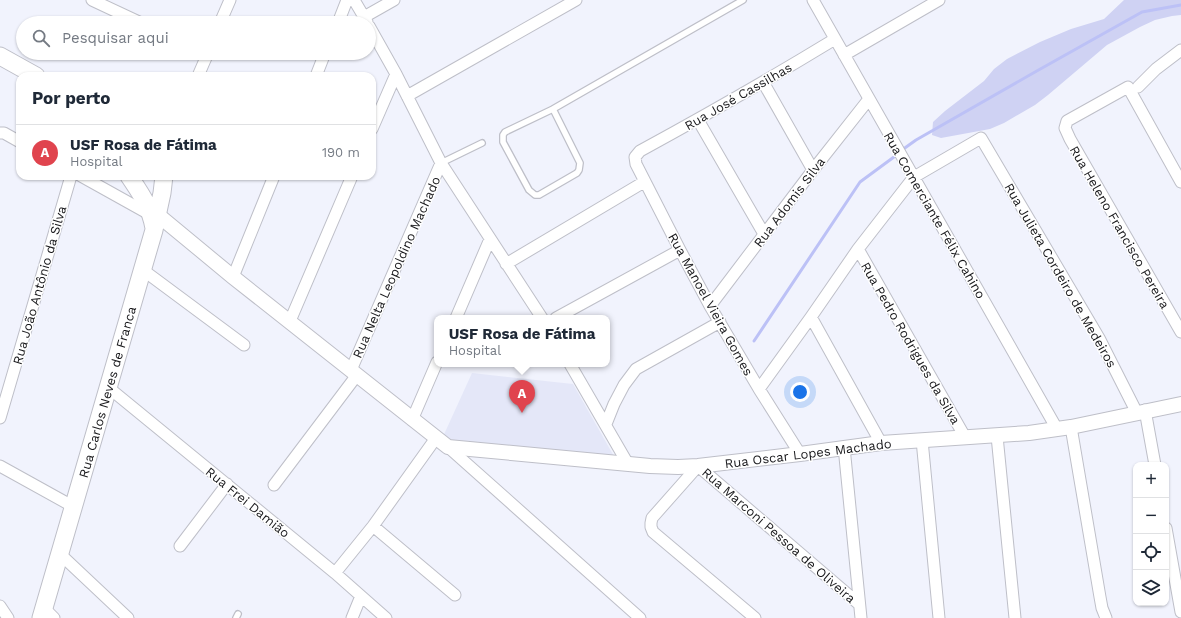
<!DOCTYPE html>
<html lang="pt">
<head>
<meta charset="utf-8">
<style>
	:root { --surface:#fff; --page:#f6f6f7; --text:#1f2937; --muted:#747a83; --line:#e0e1e3; --accent:#b45309 }
	body { margin:0; font-family:"Work Sans",sans-serif; background:var(--page); color:var(--text) }
	.controls { position:absolute; right:12px; bottom:12px; display:grid; overflow:hidden; border-radius:8px; box-shadow:0 1px 3px #0004 }
	.controls button { width:36px; height:36px; display:grid; place-items:center; padding:0; border:0; border-bottom:1px solid var(--line); background:var(--surface); color:var(--text); font:20px sans-serif }
	.you { position:absolute; left:800px; top:392px; width:14px; height:14px; margin:-10px; border:3px solid #fff; border-radius:50%; background:#1a73e8; box-shadow:0 0 0 6px #1a73e833 }
	.badge { display:grid; place-items:center; width:26px; height:26px; border-radius:50%; background:var(--accent); color:#fff; font-size:13px; font-weight:700 }
	.pin { position:absolute; translate:-50% -33px; filter:drop-shadow(0 1px 2px #0008) }
	.pin::after { content:''; position:absolute; top:21px; width:14px; height:12px; background:inherit; clip-path:polygon(0 0,100% 0,50% 100%) }
	.popup { position:absolute; left:434px; top:315px; width:176px; height:52px; box-sizing:border-box; display:grid; place-content:center; border-radius:8px; background:var(--surface); filter:drop-shadow(0 1px 3px #0005); font-size:13px; white-space:nowrap; color:var(--muted) }
	.popup b { font-size:15px; color:var(--text) }
	.popup::after { content:''; position:absolute; left:50%; top:100%; margin-left:-8px; border:8px solid transparent; border-top-color:var(--surface) }
	.list { margin:0; padding:0; list-style:none }
	h2 { display:flex; justify-content:space-between; align-items:center; height:52px; margin:0; padding:0 16px; font-size:17px }
	h2 small { font-size:13px; font-weight:400; color:var(--muted) }
	.list li { display:grid; grid-template-columns:26px 1fr auto; gap:12px; align-items:center; box-sizing:border-box; height:56px; padding:0 16px; border-top:1px solid var(--line) }
	.list b { display:block; font-size:15px; white-space:nowrap }
	.list p { margin:0; font-size:13px; white-space:nowrap; color:var(--muted) }
	.list em { font-size:13px; font-style:normal; color:var(--muted) }
	.icon { flex:none; width:22px; height:22px; fill:none; stroke:currentColor; stroke-width:2; stroke-linecap:round; stroke-linejoin:round }
	.map { position:relative; flex:none; width:1181px; height:618px; overflow:hidden }
	.search { position:absolute; background:var(--surface); box-shadow:0 1px 3px #0004; left:16px; top:16px; width:360px; height:44px; display:flex; align-items:center; gap:10px; box-sizing:border-box; padding:0 14px; border-radius:22px; color:var(--muted); font-size:15px }
	.panel { position:absolute; background:var(--surface); box-shadow:0 1px 3px #0004; left:16px; top:72px; width:360px; height:108px; border-radius:12px }
	.map>svg:first-child { display:block }
</style>
</head>
<body>
<div class="map">
<svg width="1181" height="618" viewBox="0 0 1181 618">
	<rect width="100%" height="100%" fill="#f1f3fd"/>
	<path fill="#e4e7f8" d="M472 373 573 384 615 458 441 441Z"/>
	<path fill="#cfd2f3" d="M1124 0H1181V15L1172 16 1155 20 1140 27 1107 45 1048 95 1035 105 1004 123 990 129 941 138 932 135 933 122 945 111 984 81 994 69 1007 59 1040 42 1071 29 1104 19Z"/>
	<g fill="none" stroke-linecap="round" stroke-linejoin="round">
		<path stroke="#bcc1f6" stroke-width="3" d="M902 150 916 140 1035 72 1142 12 1181 5
			M754 341 860 182 898 154"/>
		<defs>
			<path id="service" d="M553 109 580 163 579 170 577 173 539 195H535L529 190 503 142V135L505 132Z
				M553 109 743 0
				M441 163 482 143
				M236 618 238 614"/>
			<path id="minor" d="M92 0 141 23
				M354 0 367 22
				M813 0 1057 429
				M364 17 394 0
				M220 23 230 0
				M338 23 347 0
				M369 26 396 74 441 163 542 318
				M844 55 939 0
				M198 76 208 53
				M316 76 325 53
				M763 82 813 170
				M1138 87 1156 69 1181 50
				M407 96 576 0
				M698 120 764 234
				M372 129 396 74
				M0 133H4L20 142
				M81 176 151 215
				M1181 182 1128 87 1067 121 1065 128 1070 139 1181 332
				M858 249 965 437
				M506 264 644 182
				M143 270 244 345
				M233 277 274 176
				M710 306 813 170 869 99
				M811 317 881 443
				M456 318 490 239
				M556 318 680 250
				M290 321 352 176
				M570 364 628 464
				M351 370 441 163
				M109 388 335 573 386 618
				M759 389 811 317 858 249 914 177 981 138 1099 338 1137 413
				M1145 410 1155 465
				M0 418 71 176
				M412 420 437 362
				M606 424 614 404 624 385 636 369 720 322
				M1071 427 1100 597 1102 608 1106 618
				M997 436 1015 618
				M922 440 939 618
				M448 447 640 618
				M844 447 861 618
				M800 454 759 389 710 306 680 250 636 164 635 157 640 151C706 115 771 78 835 39
				M0 466 74 507
				M274 485 357 375
				M373 526 455 595
				M1166 528 1181 612
				M180 546 227 484
				M60 554 128 618
				M335 573 373 526 436 438
				M0 606 8 618
				M44 608 54 618
				M352 618 361 596
				M755 618 653 532 651 527V523L652 518 698 466 859 604"/>
			<path id="tertiary" d="M158 215 233 277 448 447 650 466 678 467 698 466 800 454 881 443 1029 433 1071 427 1181 404"/>
			<path id="primary" d="M0 56 36 76
				M129 176C141 194 150 206 154 228
				M41 618 154 230 162 193 164 176"/>
		</defs>
		<use href="#service" stroke="#bebfc8" stroke-width="8"/>
		<use href="#minor" stroke="#bebfc8" stroke-width="13"/>
		<use href="#tertiary" stroke="#bebfc8" stroke-width="16"/>
		<use href="#primary" stroke="#bebfc8" stroke-width="19"/>
		<use href="#service" stroke="#fff" stroke-width="5.5"/>
		<use href="#minor" stroke="#fff" stroke-width="11"/>
		<use href="#tertiary" stroke="#fff" stroke-width="14"/>
		<use href="#primary" stroke="#fff" stroke-width="17"/>
	</g>
	<g text-anchor="middle" stroke-width="3" stroke-linejoin="round" paint-order="stroke">
		<g font-size="13" fill="#18181b" stroke="#fff">
			<text transform="translate(738 96) rotate(-30)" y="5">Rua José Cassilhas</text>
			<text transform="translate(789 202) rotate(-53)" y="5">Rua Adomis Silva</text>
			<text transform="translate(935 215) rotate(60)" y="5">Rua Comerciante Félix Cahino</text>
			<text transform="translate(1120 227) rotate(60)" y="5">Rua Heleno Francisco Pereira</text>
			<text transform="translate(396 267) rotate(-66)" y="5">Rua Nelta Leopoldino Machado</text>
			<text transform="translate(1061 275) rotate(60)" y="5">Rua Julieta Cordeiro de Medeiros</text>
			<text transform="translate(39 285) rotate(-74)" y="5">Rua João Antônio da Silva</text>
			<text transform="translate(711 304) rotate(61)" y="5">Rua Manoel Vieira Gomes</text>
			<text transform="translate(911 343) rotate(60)" y="5">Rua Pedro Rodrigues da Silva</text>
			<text transform="translate(107 392) rotate(-74)" y="5">Rua Carlos Neves de Franca</text>
			<text transform="translate(808 453) rotate(-7)" y="5">Rua Oscar Lopes Machado</text>
			<text transform="translate(248 502) rotate(39)" y="5">Rua Frei Damião</text>
			<text transform="translate(779 535) rotate(41)" y="5">Rua Marconi Pessoa de Oliveira</text>
		</g>
	</g>
</svg>
<div class="controls">
<button>+</button>
<button>−</button>
<button><svg class="icon" aria-label="locate" viewBox="0 0 24 24"><circle cx="12" cy="12" r="6"/><path d="M12 2v4M12 18v4M2 12h4M18 12h4"/></svg></button>
<button><svg class="icon" aria-label="layers" viewBox="0 0 24 24"><path d="M12 4l9 5-9 5-9-5zM3 14l9 5 9-5"/></svg></button>
</div>
<div class="you"></div>
<div class="pin badge" style="left:522px;top:413px;background:#e0444e">A</div>
<div class="popup"><b>USF Rosa de Fátima</b>Hospital</div>
<div class="search"><svg class="icon" aria-label="search" viewBox="0 0 24 24"><circle cx="10" cy="10" r="6"/><path d="M15 15l6 6"/></svg>Pesquisar aqui</div>
<section class="panel">
<h2>Por perto<small></small></h2>
<ul class="list">
<li><span class="badge" style="background:#e0444e">A</span><div><b>USF Rosa de Fátima</b><p>Hospital</p></div><em>190 m</em></li>
</ul>
</section>
</div>
</body>
</html>
